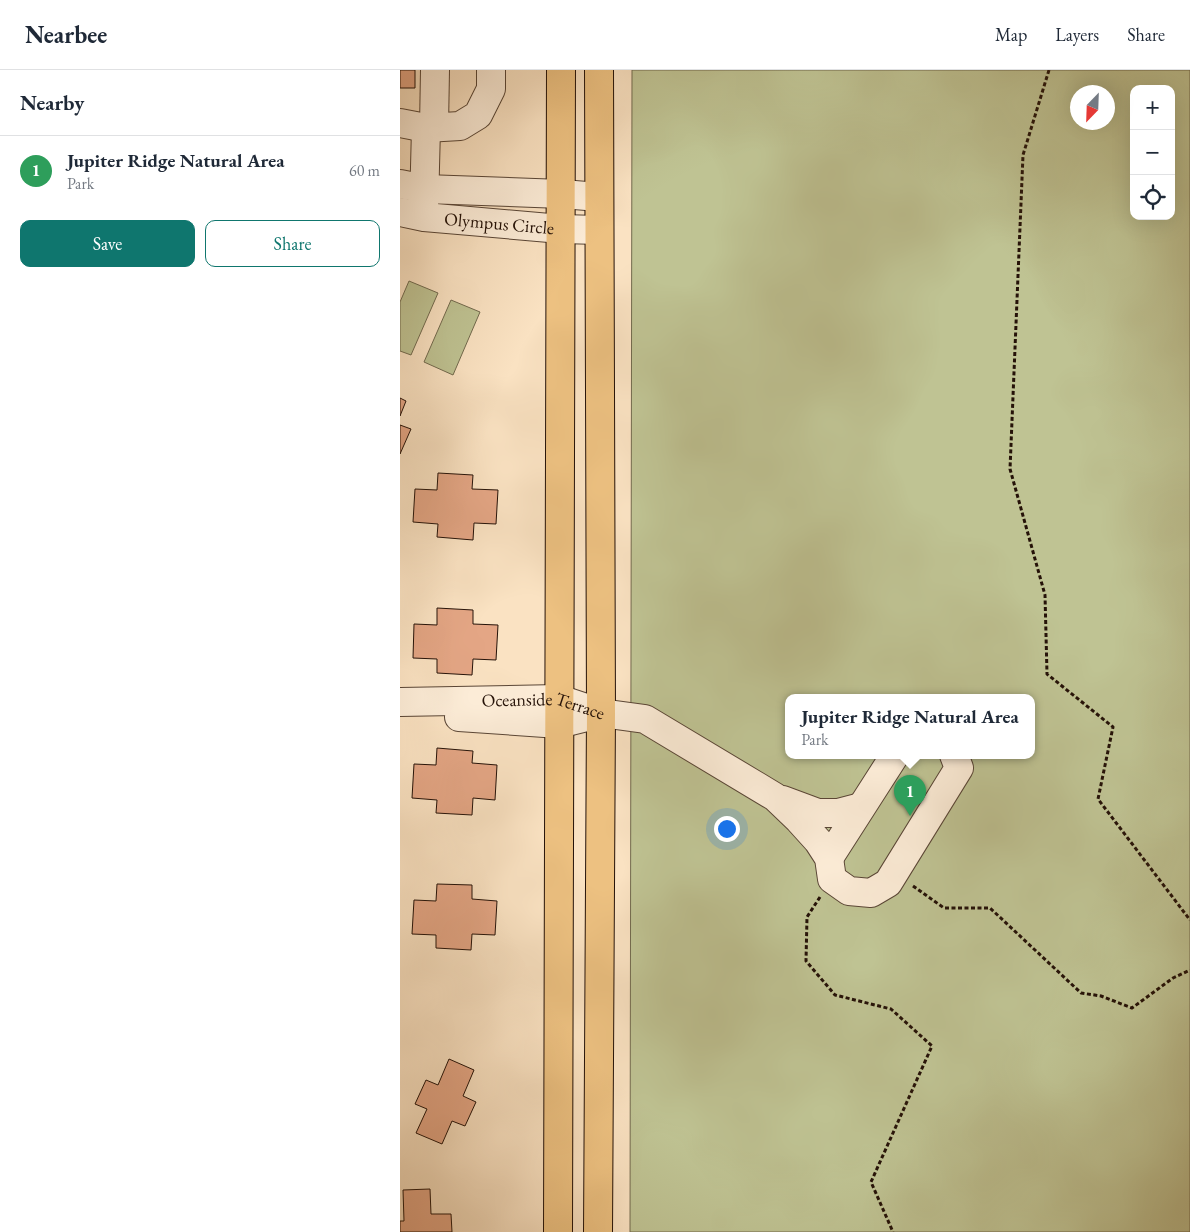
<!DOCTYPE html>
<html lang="en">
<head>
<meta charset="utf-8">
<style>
	:root { --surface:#fff; --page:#f2f2f3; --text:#1f2937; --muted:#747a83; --line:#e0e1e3; --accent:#0f766e }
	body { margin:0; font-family:"EB Garamond",serif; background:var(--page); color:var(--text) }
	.controls { position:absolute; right:15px; top:15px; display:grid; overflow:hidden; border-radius:10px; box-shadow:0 5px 20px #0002 }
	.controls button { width:45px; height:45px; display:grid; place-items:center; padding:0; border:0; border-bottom:1px solid var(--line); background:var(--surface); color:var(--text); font:25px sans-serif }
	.compass { position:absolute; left:670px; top:15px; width:45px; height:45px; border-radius:50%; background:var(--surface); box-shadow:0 5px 20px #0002; rotate:203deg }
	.you { position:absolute; left:326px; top:758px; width:18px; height:18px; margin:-12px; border:4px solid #fff; border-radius:50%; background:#1a73e8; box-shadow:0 0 0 8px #1a73e833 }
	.badge { display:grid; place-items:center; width:32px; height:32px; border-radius:50%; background:var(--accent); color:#fff; font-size:16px; font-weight:700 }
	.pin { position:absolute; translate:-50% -41px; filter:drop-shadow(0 1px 2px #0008) }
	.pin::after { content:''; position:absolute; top:26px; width:18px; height:15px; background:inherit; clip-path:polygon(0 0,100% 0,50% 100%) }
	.popup { position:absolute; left:385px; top:624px; width:250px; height:65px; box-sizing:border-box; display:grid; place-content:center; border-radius:10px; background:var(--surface); filter:drop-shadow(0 1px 4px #0005); font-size:16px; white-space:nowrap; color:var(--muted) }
	.popup b { font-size:19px; color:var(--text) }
	.popup::after { content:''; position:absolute; left:50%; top:100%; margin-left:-10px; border:10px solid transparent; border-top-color:var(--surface) }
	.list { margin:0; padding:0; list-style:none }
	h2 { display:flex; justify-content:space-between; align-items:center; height:65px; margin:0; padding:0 20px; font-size:21px }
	h2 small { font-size:16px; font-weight:400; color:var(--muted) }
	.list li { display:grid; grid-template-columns:32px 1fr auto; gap:15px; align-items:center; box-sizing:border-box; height:70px; padding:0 20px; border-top:1px solid var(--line) }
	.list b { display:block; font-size:19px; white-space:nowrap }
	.list p { margin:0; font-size:16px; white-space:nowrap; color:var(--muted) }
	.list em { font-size:16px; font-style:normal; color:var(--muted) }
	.actions { display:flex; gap:10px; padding:15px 20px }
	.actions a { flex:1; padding:11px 0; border:1px solid var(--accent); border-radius:10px; text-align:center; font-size:18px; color:var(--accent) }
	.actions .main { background:var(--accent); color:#fff }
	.icon { flex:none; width:28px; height:28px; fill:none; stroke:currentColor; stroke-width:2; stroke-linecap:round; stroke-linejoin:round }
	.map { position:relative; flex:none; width:790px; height:1162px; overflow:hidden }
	header { display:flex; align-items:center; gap:30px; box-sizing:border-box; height:70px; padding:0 25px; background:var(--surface); border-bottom:1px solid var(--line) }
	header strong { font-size:24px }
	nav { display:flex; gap:28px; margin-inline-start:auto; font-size:18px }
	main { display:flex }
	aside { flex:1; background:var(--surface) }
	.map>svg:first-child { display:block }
</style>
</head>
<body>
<header>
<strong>Nearbee</strong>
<nav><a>Map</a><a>Layers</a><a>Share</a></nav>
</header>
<main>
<aside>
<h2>Nearby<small></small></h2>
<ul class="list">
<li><span class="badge" style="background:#2e9e5b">1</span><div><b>Jupiter Ridge Natural Area</b><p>Park</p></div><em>60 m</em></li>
</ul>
<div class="actions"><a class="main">Save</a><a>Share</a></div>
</aside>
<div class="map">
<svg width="790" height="1162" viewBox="0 0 790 1162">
	<rect width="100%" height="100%" fill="#fae2c2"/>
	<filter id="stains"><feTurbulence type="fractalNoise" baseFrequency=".004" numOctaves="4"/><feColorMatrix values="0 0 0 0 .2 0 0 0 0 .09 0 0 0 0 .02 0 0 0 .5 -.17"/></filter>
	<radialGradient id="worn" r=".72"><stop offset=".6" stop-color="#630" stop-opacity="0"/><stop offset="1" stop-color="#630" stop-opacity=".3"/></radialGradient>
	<path fill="#bfc393" stroke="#726a4e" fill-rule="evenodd" d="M232 0H790V1162H230ZM734 19H771V146H734ZM678 22H708V52H678ZM389 627H631V685H389Z
		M9 211 38 223 11 285 0 281V232Z
		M51 230 80 242 53 305 24 292Z"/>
	<path fill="#e4a685" stroke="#251208" d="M0 0H15V18H0Z
		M0 328 6 331 0 346Z
		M0 355 11 359 0 384Z
		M38 403 73 405 72 419 98 420 96 454 74 453 73 470 37 467 38 454 13 452 15 419 37 420Z
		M37 538 73 540V554L98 555 96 590 73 589 72 605 37 603V589L13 588 14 554 37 555Z
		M37 678 73 681 72 693 97 695 95 730 73 728 72 745 36 743 37 730 12 728 14 694 36 695Z
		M37 814 72 815V829L97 831 95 865 72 864 71 880 36 878V865L12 864 14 830 36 831Z
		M49 989 74 1000 63 1026 76 1032 65 1056 52 1051 42 1074 16 1063 27 1039 15 1034 26 1010 38 1015Z
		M30 1119 31 1144H51L52 1162H0V1151H4L3 1120Z"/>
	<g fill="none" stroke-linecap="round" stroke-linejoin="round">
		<defs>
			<g id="minor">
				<path d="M0 53 26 58 60 56 78 45 91 19V0"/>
				<path d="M34 57 35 0"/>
				<path d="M0 114 25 119 162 124 199 127"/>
				<path d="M24 136 26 58"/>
				<path id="s1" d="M0 142 24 147 161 159 199 160"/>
				<path id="s2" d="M0 632 159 629 201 643 245 649 375 727 399 750 418 771 429 788 432 809 449 821 471 823 488 813 559 698 554 685"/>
				<path d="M59 647 159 654 183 648"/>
				<path d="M383 730 418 743H438L461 737"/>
				<path d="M429 788 495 685"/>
			</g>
			<path id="major" d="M158 1162 161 0
				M198 1162 201 643 199 0"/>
		</defs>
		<use href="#minor" stroke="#5a4636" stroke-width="30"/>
		<use href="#major" stroke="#251208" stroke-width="30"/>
		<path stroke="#251208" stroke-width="3" stroke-dasharray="4 2.5" stroke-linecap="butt" d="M649 0 623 85 610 399 645 525 647 604 713 657 698 729 790 850
			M513 816 544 838H590L681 923 701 926 732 938 773 908 790 900
			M420 827 407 847 406 891 435 925 491 939 532 976 471 1112 493 1162"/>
		<use href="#minor" stroke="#fcecd7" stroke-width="28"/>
		<use href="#major" stroke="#edc181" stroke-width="28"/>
	</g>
	<g text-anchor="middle" stroke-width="4.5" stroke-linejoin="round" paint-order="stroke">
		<g font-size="18" fill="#251208" stroke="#fcecd7">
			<text dy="6" stroke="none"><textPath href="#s1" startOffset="100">Olympus Circle</textPath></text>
			<text dy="6" stroke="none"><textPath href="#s2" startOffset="144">Oceanside Terrace</textPath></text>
		</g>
	</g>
	<rect width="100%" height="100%" filter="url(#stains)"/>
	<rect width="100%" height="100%" fill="url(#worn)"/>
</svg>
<div class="controls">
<button>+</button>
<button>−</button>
<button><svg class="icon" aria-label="locate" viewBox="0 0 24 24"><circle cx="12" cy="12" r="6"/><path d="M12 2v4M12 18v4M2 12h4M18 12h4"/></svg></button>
</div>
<svg class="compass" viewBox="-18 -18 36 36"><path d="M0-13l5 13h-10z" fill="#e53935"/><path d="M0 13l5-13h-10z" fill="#747a83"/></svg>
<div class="you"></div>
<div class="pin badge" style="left:510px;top:746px;background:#2e9e5b">1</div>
<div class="popup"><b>Jupiter Ridge Natural Area</b>Park</div>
</div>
</main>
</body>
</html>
